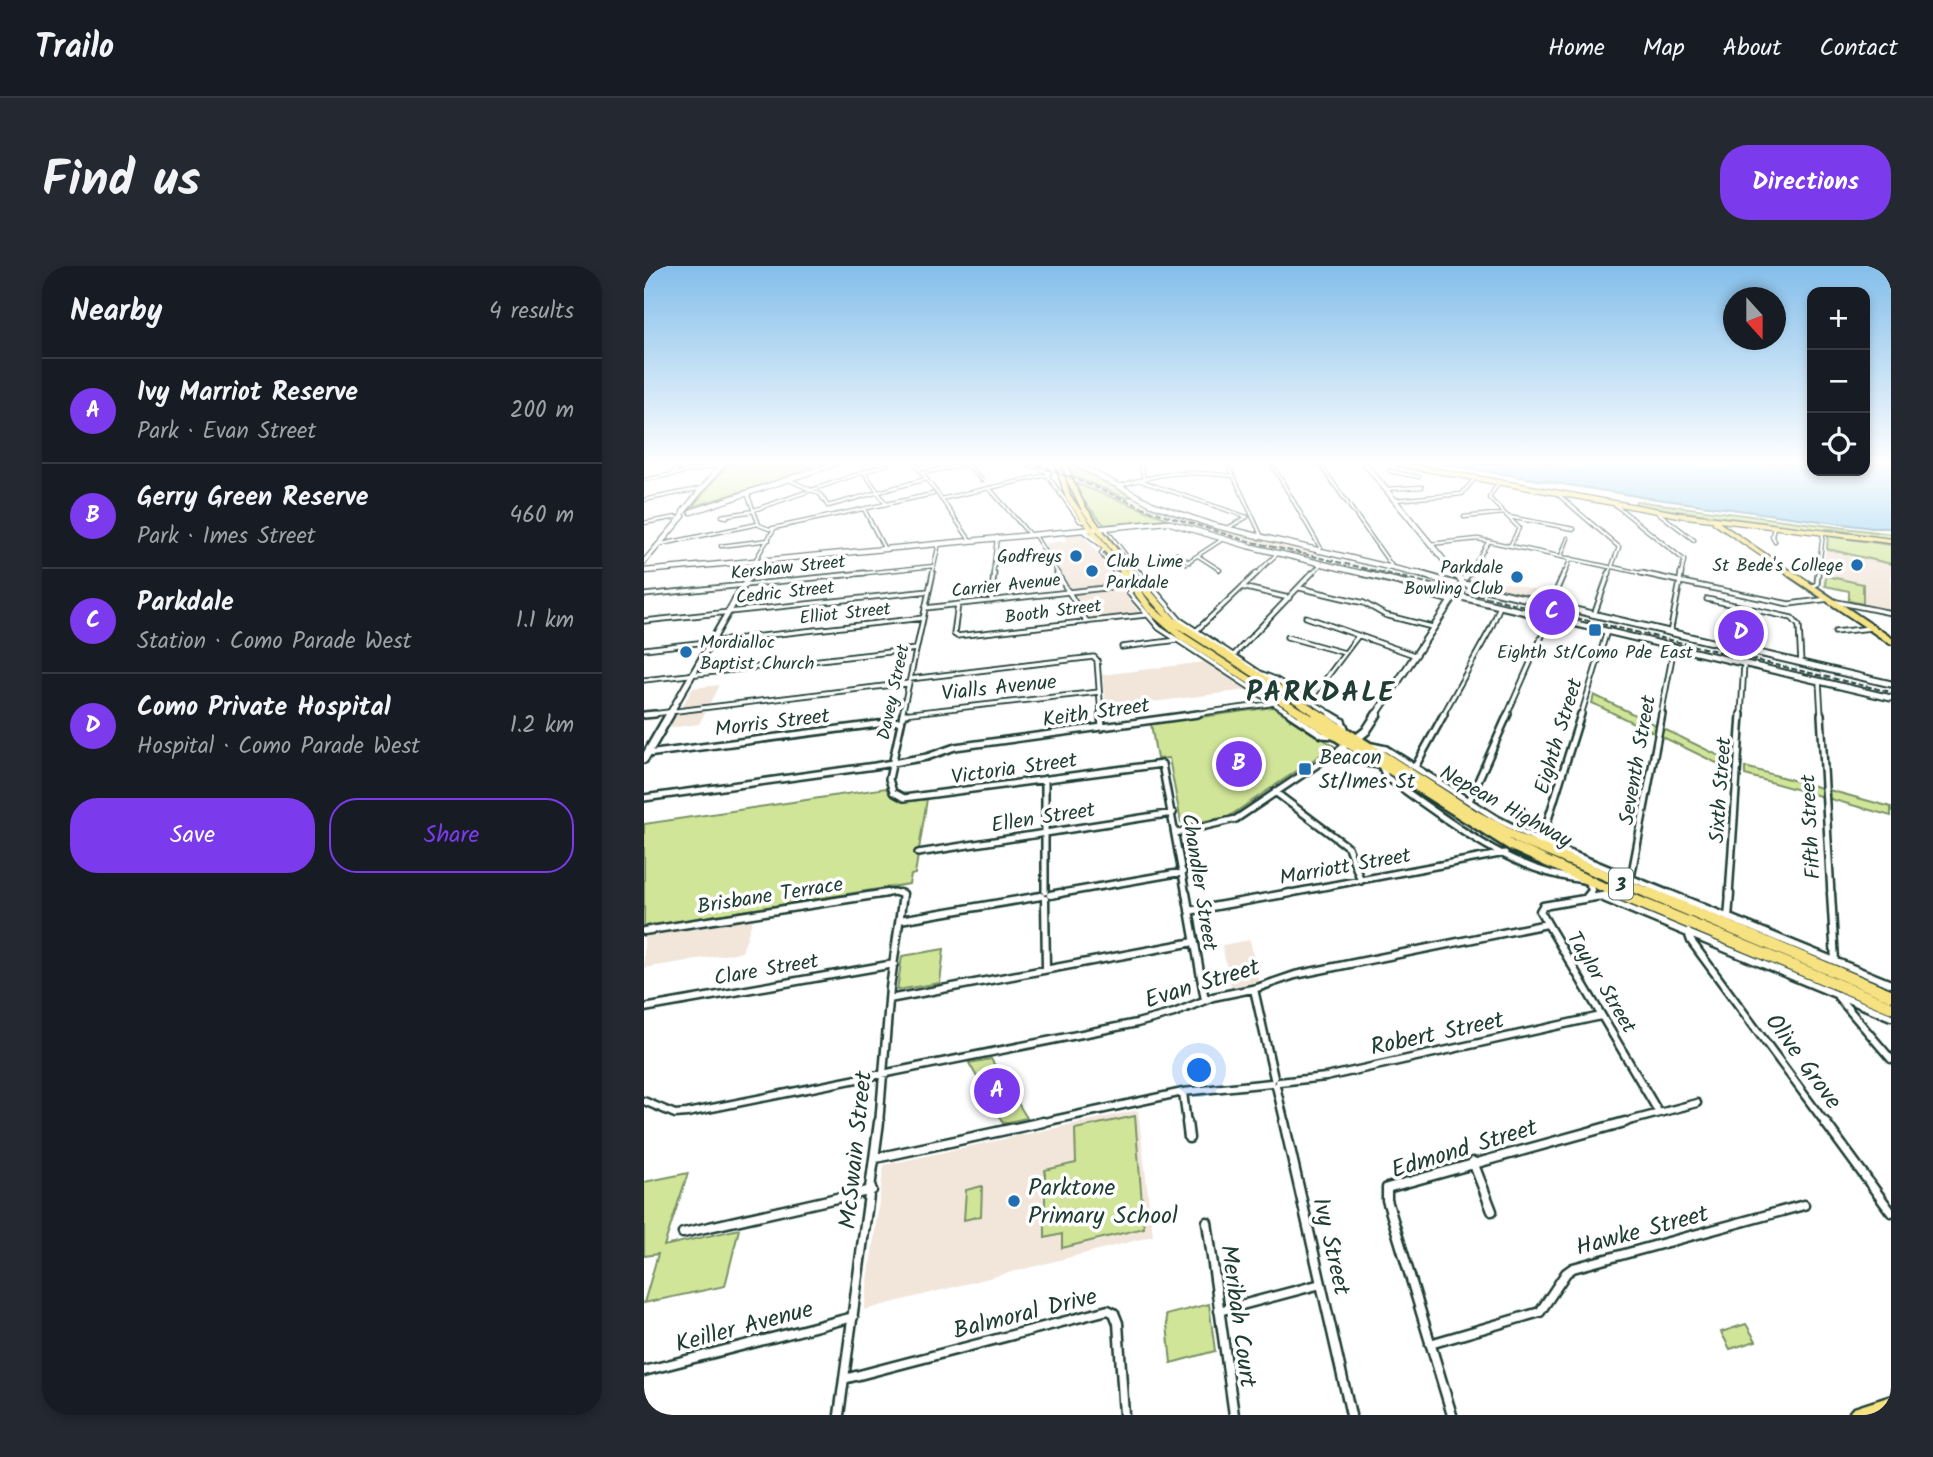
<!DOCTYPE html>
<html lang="en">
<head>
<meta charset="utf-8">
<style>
	:root { --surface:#171b24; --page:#242831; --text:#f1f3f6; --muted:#9ea1a6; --line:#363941; --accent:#7c3aed }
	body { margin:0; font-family:Kalam,sans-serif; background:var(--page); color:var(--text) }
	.controls { position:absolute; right:21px; top:21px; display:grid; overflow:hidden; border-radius:14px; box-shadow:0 4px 10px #0003 }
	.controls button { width:63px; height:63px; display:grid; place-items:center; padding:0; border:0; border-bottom:2px solid var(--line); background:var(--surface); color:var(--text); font:35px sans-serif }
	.compass { position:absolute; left:1079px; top:21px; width:63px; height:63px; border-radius:50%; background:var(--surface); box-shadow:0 4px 10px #0003; rotate:159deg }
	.you { position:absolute; left:556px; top:805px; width:24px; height:24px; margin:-18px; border:5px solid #fff; border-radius:50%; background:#1a73e8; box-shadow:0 0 0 10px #1a73e833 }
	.badge { display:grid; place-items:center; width:46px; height:46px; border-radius:50%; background:var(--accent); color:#fff; font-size:23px; font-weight:700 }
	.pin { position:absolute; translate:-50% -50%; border:4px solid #fff; box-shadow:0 2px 7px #0006 }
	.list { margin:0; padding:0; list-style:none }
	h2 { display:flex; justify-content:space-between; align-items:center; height:91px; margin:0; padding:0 28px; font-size:30px }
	h2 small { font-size:23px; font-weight:400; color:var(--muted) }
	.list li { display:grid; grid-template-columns:46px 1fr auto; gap:21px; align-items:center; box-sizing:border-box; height:105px; padding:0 28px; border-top:2px solid var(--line) }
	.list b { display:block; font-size:26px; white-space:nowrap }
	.list p { margin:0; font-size:23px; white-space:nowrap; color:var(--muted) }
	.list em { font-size:23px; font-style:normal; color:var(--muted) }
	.actions { display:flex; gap:14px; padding:21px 28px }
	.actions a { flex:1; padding:16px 0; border:2px solid var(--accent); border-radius:28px; text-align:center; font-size:24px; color:var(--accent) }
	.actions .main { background:var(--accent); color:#fff }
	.icon { flex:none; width:38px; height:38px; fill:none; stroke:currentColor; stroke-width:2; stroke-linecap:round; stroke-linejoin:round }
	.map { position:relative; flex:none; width:1247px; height:1149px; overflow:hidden; border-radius:28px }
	header { display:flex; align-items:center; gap:42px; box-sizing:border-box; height:98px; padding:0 35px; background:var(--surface); border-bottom:2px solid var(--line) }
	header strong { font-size:33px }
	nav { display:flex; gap:38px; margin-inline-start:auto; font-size:24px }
	.intro { display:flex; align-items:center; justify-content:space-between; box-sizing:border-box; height:168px; padding:0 42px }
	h1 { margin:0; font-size:49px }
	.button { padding:18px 32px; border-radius:28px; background:var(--accent); color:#fff; font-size:24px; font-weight:700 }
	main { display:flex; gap:42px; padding:0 42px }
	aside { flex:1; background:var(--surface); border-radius:28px; box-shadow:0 4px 10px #0003 }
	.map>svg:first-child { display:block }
</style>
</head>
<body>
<header>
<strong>Trailo</strong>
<nav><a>Home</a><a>Map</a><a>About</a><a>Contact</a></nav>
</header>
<div class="intro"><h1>Find us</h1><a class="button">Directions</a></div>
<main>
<aside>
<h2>Nearby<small>4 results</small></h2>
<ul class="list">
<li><span class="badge">A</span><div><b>Ivy Marriot Reserve</b><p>Park · Evan Street</p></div><em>200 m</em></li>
<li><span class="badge">B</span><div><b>Gerry Green Reserve</b><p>Park · Imes Street</p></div><em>460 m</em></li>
<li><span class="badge">C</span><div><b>Parkdale</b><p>Station · Como Parade West</p></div><em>1.1 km</em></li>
<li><span class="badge">D</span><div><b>Como Private Hospital</b><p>Hospital · Como Parade West</p></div><em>1.2 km</em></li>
</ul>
<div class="actions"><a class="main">Save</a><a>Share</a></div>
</aside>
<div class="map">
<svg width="1247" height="1149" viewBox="0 0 1247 1149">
	<rect width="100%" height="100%" fill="#fff"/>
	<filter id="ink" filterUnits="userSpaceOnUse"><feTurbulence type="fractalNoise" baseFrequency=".0143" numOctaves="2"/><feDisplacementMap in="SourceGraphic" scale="14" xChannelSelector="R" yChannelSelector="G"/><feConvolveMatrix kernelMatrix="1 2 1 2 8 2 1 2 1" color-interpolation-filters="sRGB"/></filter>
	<g filter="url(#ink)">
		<path fill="#f2e6db" d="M428 210 547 256 678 290 673 292 654 288 548 260 440 218 429 213Z
			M438 265 475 319 428 324 400 277 423 275 419 267Z
			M1183 269 1247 279V345L1203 335 1204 325 1178 320Z
			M827 310 852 314 909 328 905 337 822 318Z
			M478 323 496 348 446 353 430 328Z
			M1083 351 1114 358 1112 384 1080 376Z
			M560 396 603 424 462 442 458 409Z
			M75 419 55 458 25 462 49 422Z
			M109 653 98 686 0 702V671Z
			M606 674 615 716 587 721 578 679Z
			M494 844 509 970 220 1044 240 899Z"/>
		<path fill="#d1e599" stroke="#789166" stroke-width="2" d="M87 198H160L170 203 48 241 82 199Z
			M423 198H431L490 230 482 232 428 210Z
			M431 217 524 253 460 259 439 234Z
			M992 235 1247 268V273L1187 263H1182V265L991 239Z
			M1184 270 1247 279V298L1183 283Z
			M1182 310 1219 318V338L1205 335V325L1181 320Z
			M950 429 1086 495 1085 503 948 437Z
			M629 441 690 480 584 551 542 558 537 556 525 492 513 493 507 458Z
			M1101 501 1247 541V550L1101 509Z
			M242 522C250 538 267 535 283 533L271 608 267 609 265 618 0 661V558Z
			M300 683 296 717 253 724 258 690Z
			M347 793 383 852 359 857 325 797Z
			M491 850 500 962 418 982V968L401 972V904L432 897 431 863Z
			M44 907 20 980 95 963 81 1020 0 1037 14 988 0 990V916Z
			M338 920 337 950 320 954 322 924Z
			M565 1038 571 1085 527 1097 522 1049Z
			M1102 1058 1112 1075 1086 1083 1077 1066Z"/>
		<path fill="#8dcdee" stroke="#6193a4" stroke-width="2" d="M796 198H1168V205H1221V198H1247V262H1228L998 231Z"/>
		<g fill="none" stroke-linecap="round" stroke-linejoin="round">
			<defs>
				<path id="street-far4" d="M271 198 293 227
					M323 198 338 214
					M383 198 406 207 403 209 436 255 442 256
					M496 198 500 212
					M584 198 617 269 615 272
					M628 198 676 281 675 286
					M676 198 747 299 746 302
					M745 205 775 211
					M220 206 242 238
					M278 207 324 198
					M28 208 38 198
					M143 213 176 228 184 240 282 213
					M0 214 82 198
					M494 214 603 251
					M855 216 845 232 875 262 866 280
					M475 220C523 205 540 205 590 210
					M345 222 385 268
					M742 223 778 221
					M911 226 975 281 968 300
					M103 227 115 259 125 263 289 228
					M294 228 326 274
					M297 233 403 209
					M0 234 59 222
					M751 234 818 228 831 212
					M969 237 1040 294 1037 309
					M220 243 240 282
					M110 244 243 198
					M1012 245 1050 274
					M83 249V251L78 250Z
					M84 249 110 245
					M820 251 860 247
					M865 251 930 263
					M0 257 33 251
					M1130 261 1128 270 1131 275
					M461 262 497 309
					M582 263 603 251
					M390 268 415 309
					M786 278 834 273 965 301
					M13 279 114 258
					M77 280 125 274
					M461 282 457 287 472 309
					M533 288 545 296
					M554 290 576 304
					M917 290 924 272
					M112 293 130 263
					M542 297 579 273
					M969 301 1005 309
					M202 309 290 300
					M288 309 295 277
					M349 309 353 271
					M611 309 634 287
					M667 309 678 297
					M824 309 845 275
					M920 309 927 292
					M965 309 967 302
					M1174 309 1179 267"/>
				<path id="street-far3" d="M413 307 443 356
					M471 307 482 311
					M496 307 536 354 616 407 631 413 689 449
					M997 307 1034 315
					M815 313 822 312 825 307
					M1036 314 1037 307
					M1038 316 1145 338 1185 333
					M598 321 645 332
					M1167 321 1173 318 1174 307
					M490 322 485 327 515 362 648 449
					M656 322 720 337 741 349 788 361
					M0 329 220 307
					M1063 333 1148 352 1155 360 1157 397
					M347 335 350 307
					M1188 335 1247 347
					M314 338 310 368 313 370 502 349
					M906 339 920 307
					M281 342 488 319
					M950 349 965 307
					M662 351 770 389
					M0 355 285 325
					M552 365 613 307
					M1191 366 1227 362
					M1026 367 1036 316
					M643 371 701 387
					M478 381 534 374
					M0 383 279 352
					M588 391 668 307
					M266 413 450 391 453 394 457 449
					M0 414 272 383
					M1175 415 1177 449
					M665 435 714 370
					M259 448 455 426
					M0 449 265 417
					M258 449 289 307
					M542 449 625 438 639 433
					M799 449 847 362 856 340
					M863 449 906 352
					M937 449 963 365
					M1017 449 1030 381
					M1097 449 1100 398"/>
				<path id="street-far2" d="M259 448 245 513 249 526 260 532 518 498 542 629
					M259 448H262
					M457 448 458 462
					M646 448 678 469 691 470
					M686 448 698 455 701 462 699 465
					M1177 448 1187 629
					M0 449 11 448
					M728 480 742 483 853 553 898 576 1028 629
					M697 482 722 497 736 499
					M3 488 257 455
					M737 499 742 511C801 552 865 606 939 614
					M771 501 800 448
					M401 513V626
					M631 526 704 581 717 615
					M0 532 231 500 283 491 311 481 554 448
					M825 535 864 448
					M532 567 592 553 704 478
					M897 576 937 448
					M274 587 529 547
					M987 612 1018 448
					M944 615 948 625 945 629
					M232 629 250 626 259 629
					M407 629 539 606
					M636 629 861 587
					M964 629 969 628
					M1085 629 1097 448"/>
				<path id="street-far1" d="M542 627 561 734
					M1024 627 1247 718
					M1187 627 1191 695
					M969 628 899 640 896 645 1015 847
					M406 629 417 627
					M957 631 1247 751
					M942 632 946 627
					M401 633 402 703
					M545 645 646 627
					M1084 652 1086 627
					M256 654 397 630
					M0 665 243 627
					M1044 666 1047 675 1182 858
					M610 723 630 812
					M1194 731 1247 793
					M245 733 550 676
					M0 742 250 698
					M635 816 682 811 957 750
					M632 820 641 858
					M539 826 543 858
					M0 835 31 848 43 847 493 757 530 747 569 731 613 722 651 709 903 658
					M235 858 246 722 259 628 255 627
					M391 858 539 826 627 817
					M974 858 1053 837"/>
				<path id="street" d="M543 856 545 872
					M640 856 707 1149
					M1181 856 1247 946
					M232 892 399 856
					M829 896 848 945
					M563 956 590 1149
					M39 967 228 924
					M575 1045 677 1018
					M786 1078 896 1046 922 1007 929 1002 1160 939
					M0 1105 209 1051
					M200 1113 464 1044 470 1047 474 1057 480 1149
					M195 1149 235 856
					M808 1149 743 934V922L981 856"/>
				<path id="secondary-far2" d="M433 198 508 238 568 259 778 309
					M721 198 812 309
					M39 246 79 198
					M47 246 190 198
					M439 264 461 281
					M115 295 523 256 604 280 725 309
					M0 296 39 250
					M0 305 110 295
					M106 309 114 295"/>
				<path id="secondary-far1" d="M718 307 764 318 776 326 806 334
					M772 307 811 318
					M811 307 818 316
					M820 318 1247 418
					M809 329 1247 432
					M25 449 107 307
					M732 449 817 320"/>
				<path id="secondary" d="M712 473 722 465 733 448
					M0 493 26 448"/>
				<path id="primary-far1" d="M754 198 1036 249 1247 275
					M1071 256 1149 309"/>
				<path id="primary" d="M1146 307 1247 375"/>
				<path id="highway-far4" d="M414 198 424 231 481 309
					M425 213 440 243 489 309"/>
				<path id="highway-far3" d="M480 307 506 343 537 370 660 449
					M487 307 529 355 676 449"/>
				<path id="highway-far2" d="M658 448 868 580 977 629
					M673 448 831 549 877 574 1008 629"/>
				<path id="highway-far1" d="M973 627 1247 741
					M1004 627 1247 729"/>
				<path id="highway" d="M1213 1149 1247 1138"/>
			</defs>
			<use href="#street-far4" stroke="#1f3d34" stroke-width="5"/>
			<use href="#street-far3" stroke="#1f3d34" stroke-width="7"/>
			<use href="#street-far2" stroke="#1f3d34" stroke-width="10"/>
			<use href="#street-far1" stroke="#1f3d34" stroke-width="11"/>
			<use href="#street" stroke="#1f3d34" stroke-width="13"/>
			<use href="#secondary-far2" stroke="#1f3d34" stroke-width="7"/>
			<use href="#secondary-far1" stroke="#1f3d34" stroke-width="9"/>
			<use href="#secondary" stroke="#1f3d34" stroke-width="12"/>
			<use href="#primary-far1" stroke="#1f3d34" stroke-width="7"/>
			<use href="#primary" stroke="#1f3d34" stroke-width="10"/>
			<use href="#highway-far4" stroke="#1f3d34" stroke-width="8"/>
			<use href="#highway-far3" stroke="#1f3d34" stroke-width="10"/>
			<use href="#highway-far2" stroke="#1f3d34" stroke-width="14"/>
			<use href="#highway-far1" stroke="#1f3d34" stroke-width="17"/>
			<use href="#highway" stroke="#1f3d34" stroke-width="20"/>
			<use href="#street-far4" stroke="#fff" stroke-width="2.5"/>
			<use href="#street-far3" stroke="#fff" stroke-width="3.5"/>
			<use href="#street-far2" stroke="#fff" stroke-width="5"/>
			<use href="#street-far1" stroke="#fff" stroke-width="6"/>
			<use href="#street" stroke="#fff" stroke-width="8"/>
			<use href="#secondary-far2" stroke="#fff" stroke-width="4.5"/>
			<use href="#secondary-far1" stroke="#fff" stroke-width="5"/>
			<use href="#secondary" stroke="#fff" stroke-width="7"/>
			<use href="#primary-far1" stroke="#f7e281" stroke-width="4.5"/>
			<use href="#primary" stroke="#f7e281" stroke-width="6"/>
			<use href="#highway-far4" stroke="#f7e281" stroke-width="5"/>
			<use href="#highway-far3" stroke="#f7e281" stroke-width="7"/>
			<use href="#highway-far2" stroke="#f7e281" stroke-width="9"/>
			<use href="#highway-far1" stroke="#f7e281" stroke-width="11"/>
			<use href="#highway" stroke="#f7e281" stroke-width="15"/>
			<path stroke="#1f3d34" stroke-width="2" stroke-dasharray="6 2.5" stroke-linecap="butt" d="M394 198 508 245 600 274 1247 426"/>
		</g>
	</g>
	<linearGradient id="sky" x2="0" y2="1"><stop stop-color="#83beea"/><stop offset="0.55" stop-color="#fff"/><stop offset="1" stop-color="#fff" stop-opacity="0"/></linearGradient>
	<rect width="1247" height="358" fill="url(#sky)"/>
	<g fill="#1f6fb2" stroke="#fff" stroke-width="2.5">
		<circle cx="432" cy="290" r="7"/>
		<circle cx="1213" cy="299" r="7"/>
		<circle cx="448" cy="305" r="7"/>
		<circle cx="873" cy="311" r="7"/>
		<rect x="944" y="357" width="14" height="14" rx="3.5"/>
		<circle cx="42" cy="386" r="7"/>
		<rect x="654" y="496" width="14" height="14" rx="3.5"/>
		<circle cx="370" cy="935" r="7"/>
	</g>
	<g text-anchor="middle" stroke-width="7" stroke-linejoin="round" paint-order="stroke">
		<g font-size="18" fill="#1f3d34" stroke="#fff" text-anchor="end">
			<text x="418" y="296">Godfreys</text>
			<text x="462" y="301" text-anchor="start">Club Lime<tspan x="462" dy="21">Parkdale</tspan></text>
			<text x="1199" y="305">St Bede's College</text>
			<text x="859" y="307">Parkdale<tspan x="859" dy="21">Bowling Club</tspan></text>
			<text x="56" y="382" text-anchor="start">Mordialloc<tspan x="56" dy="21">Baptist Church</tspan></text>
			<text x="951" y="392" text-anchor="middle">Eighth St/Como Pde East</text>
		</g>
		<g font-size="18" fill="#1f3d34" stroke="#fff">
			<text transform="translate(144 301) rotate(-6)" y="6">Kershaw Street</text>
			<text transform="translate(362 319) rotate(-6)" y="6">Carrier Avenue</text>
			<text transform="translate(141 326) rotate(-6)" y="6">Cedric Street</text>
			<text transform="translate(409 345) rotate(-7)" y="6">Booth Street</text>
			<text transform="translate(201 347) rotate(-6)" y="6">Elliot Street</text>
			<text transform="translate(249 426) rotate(-78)" y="6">Davey Street</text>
		</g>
		<rect fill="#fff" stroke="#627771" stroke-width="2" x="965" y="602.5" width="24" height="31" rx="5"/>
		<g font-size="19" font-weight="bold" fill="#1f3d34">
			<text x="977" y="625">3</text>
		</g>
		<g font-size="21" fill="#1f3d34" stroke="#fff">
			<text transform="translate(355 421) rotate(-6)" y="7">Vialls Avenue</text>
			<text transform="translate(452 446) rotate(-8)" y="7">Keith Street</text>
			<text transform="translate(128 456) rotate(-7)" y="7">Morris Street</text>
			<text transform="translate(914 470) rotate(-73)" y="7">Eighth Street</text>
			<text transform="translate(993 494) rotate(-80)" y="7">Seventh Street</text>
			<text transform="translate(370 502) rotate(-8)" y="7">Victoria Street</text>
			<text transform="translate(1076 524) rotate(-86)" y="7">Sixth Street</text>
			<text transform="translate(862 540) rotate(29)" y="7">Nepean Highway</text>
			<text transform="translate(399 551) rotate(-9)" y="7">Ellen Street</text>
			<text transform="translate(1166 561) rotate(-93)" y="7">Fifth Street</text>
			<text transform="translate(701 600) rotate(-10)" y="7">Marriott Street</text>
			<text transform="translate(556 616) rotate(81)" y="7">Chandler Street</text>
			<text transform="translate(126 629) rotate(-9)" y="7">Brisbane Terrace</text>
			<text transform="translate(122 703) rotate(-10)" y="7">Clare Street</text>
			<text transform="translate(958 716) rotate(59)" y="7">Taylor Street</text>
		</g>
		<g font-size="21" fill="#1f3d34" stroke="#fff" text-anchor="start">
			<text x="675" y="498">Beacon<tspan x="675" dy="24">St/Imes St</tspan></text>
		</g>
		<g font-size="24" fill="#1f3d34" stroke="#fff">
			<text transform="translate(558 717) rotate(-17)" y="8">Evan Street</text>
			<text transform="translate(793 767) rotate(-12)" y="8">Robert Street</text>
			<text transform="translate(1160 795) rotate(54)" y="8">Olive Grove</text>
			<text transform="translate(820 882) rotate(-17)" y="8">Edmond Street</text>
			<text transform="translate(211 884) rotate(-84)" y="8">McSwain Street</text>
			<text transform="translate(998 964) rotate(-15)" y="8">Hawke Street</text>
			<text transform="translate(688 980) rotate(77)" y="8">Ivy Street</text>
			<text transform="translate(381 1047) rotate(-14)" y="8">Balmoral Drive</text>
			<text transform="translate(595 1050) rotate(82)" y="8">Meribah Court</text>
			<text transform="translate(100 1060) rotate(-15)" y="8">Keiller Avenue</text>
		</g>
		<g font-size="24" fill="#1f3d34" stroke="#fff" text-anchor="start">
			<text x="384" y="929">Parktone<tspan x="384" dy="28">Primary School</tspan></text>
		</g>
		<g font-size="28" font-weight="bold" letter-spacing="2" fill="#1f3d34" stroke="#fff">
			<text x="677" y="435">PARKDALE</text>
		</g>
	</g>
</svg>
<div class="controls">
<button>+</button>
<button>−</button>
<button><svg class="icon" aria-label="locate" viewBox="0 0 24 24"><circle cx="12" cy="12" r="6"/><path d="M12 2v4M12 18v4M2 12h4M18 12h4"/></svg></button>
</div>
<svg class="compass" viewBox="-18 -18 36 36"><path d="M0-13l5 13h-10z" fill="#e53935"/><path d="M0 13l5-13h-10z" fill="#9ea1a6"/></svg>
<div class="you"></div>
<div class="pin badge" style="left:353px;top:825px">A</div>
<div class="pin badge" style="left:595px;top:498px">B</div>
<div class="pin badge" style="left:908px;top:346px">C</div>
<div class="pin badge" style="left:1097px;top:367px">D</div>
</div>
</main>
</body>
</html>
